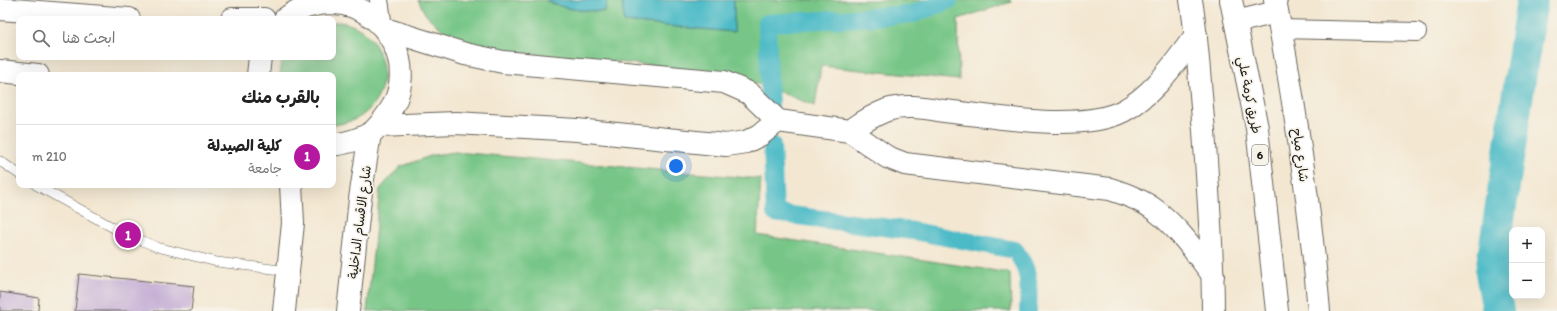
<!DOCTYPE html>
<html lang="ar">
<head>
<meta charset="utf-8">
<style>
	:root { --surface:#fff; --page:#f2f2f2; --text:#222; --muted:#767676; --line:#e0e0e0; --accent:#b5179e }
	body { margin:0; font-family:Itim,"Playpen Sans Arabic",sans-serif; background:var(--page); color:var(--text); direction:rtl }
	.controls { position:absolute; right:12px; bottom:12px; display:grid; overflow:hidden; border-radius:8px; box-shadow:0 4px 16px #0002 }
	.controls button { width:36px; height:36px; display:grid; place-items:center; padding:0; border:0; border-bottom:1px solid var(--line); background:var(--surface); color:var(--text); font:20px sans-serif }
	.you { position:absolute; left:676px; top:166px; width:14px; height:14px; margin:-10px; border:3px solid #fff; border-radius:50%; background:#1a73e8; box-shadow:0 0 0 6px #1a73e833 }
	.badge { display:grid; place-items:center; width:26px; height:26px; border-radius:50%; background:var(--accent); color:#fff; font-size:13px; font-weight:700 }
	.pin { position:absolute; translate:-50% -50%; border:2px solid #fff; box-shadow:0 1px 4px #0006 }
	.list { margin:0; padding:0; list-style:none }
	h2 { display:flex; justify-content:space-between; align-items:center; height:52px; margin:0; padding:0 16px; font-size:17px }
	h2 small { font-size:13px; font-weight:400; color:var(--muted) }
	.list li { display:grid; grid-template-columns:26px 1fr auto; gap:12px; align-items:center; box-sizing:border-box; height:64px; padding:0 16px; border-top:1px solid var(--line) }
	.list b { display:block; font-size:15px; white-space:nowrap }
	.list p { margin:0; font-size:13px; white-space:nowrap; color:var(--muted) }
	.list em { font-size:13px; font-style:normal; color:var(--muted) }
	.icon { flex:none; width:22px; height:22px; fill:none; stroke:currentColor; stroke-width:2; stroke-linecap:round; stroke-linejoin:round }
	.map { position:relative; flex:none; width:1557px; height:311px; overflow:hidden; direction:ltr }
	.search { position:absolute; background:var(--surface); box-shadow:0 4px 16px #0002; left:16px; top:16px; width:320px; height:44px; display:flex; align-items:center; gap:10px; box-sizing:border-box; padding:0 14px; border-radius:8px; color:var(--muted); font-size:15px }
	.panel { position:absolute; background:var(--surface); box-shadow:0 4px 16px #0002; left:16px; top:72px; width:320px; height:116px; border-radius:8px; direction:rtl }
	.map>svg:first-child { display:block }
</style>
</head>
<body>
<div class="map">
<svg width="1557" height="311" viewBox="0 0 1557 311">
	<rect width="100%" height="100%" fill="#f7f3e8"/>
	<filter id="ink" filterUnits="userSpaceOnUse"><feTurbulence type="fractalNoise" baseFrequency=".025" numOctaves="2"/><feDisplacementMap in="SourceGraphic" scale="8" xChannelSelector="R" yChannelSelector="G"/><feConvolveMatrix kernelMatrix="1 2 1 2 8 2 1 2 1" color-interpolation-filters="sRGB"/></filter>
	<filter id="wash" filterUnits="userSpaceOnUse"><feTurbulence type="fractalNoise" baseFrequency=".012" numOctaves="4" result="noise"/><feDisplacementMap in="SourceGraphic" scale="16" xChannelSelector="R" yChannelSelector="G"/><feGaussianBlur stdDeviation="0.9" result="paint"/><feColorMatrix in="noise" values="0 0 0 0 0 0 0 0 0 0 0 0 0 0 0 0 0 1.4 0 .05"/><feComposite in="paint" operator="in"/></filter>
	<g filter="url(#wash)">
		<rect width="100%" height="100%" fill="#f3e7d1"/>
		<path fill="#77c687" stroke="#4a7152" d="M418 0H545C564 10 584 11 604 11L607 0H622L624 22 734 32V0H1010L1011 2 958 19 959 80 821 66 815 106 762 85 658 66 510 52 457 43 426 15Z
			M333 22C380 20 401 84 365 113 356 121 345 123 334 125H333V75H280L282 57H333Z
			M455 152 761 179 757 235 1010 273 1011 311H367L380 189 400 167 433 155Z"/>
		<path fill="#4dbbc7" stroke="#346c72" d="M545 0H607L605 11C584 11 564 10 545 0Z
			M622 0H734V32L624 22Z"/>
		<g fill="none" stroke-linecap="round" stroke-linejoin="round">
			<path stroke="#4dbbc7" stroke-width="18" d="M770 108 767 23 843 19 913 14 949 0
				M772 145 775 213 913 231 1015 250C1031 272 1029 285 1028 311"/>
			<path stroke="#4dbbc7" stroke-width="32" d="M1498 311 1491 272 1532 0"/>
		</g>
		<g id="blocks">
			<path fill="#c4add5" d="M79 274 194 286 191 311H75Z
				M0 292 39 298 38 311H0Z"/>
		</g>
	</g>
	<g filter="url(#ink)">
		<use href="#blocks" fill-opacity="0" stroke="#67635b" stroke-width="1"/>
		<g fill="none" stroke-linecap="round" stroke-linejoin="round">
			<defs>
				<path id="lane" d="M0 161 19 174
					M36 185 121 232 157 247 217 262 288 271"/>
				<path id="street" d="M379 0 383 27
					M1280 29 1417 32"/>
				<path id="secondary" d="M1275 0C1295 103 1310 206 1319 311
					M0 9 129 19
					M232 19H264
					M285 19C298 8 316 3 333 3 388 5 421 71 387 115 382 122 378 128 371 133 359 140 346 143 333 145
					M385 29 465 54 503 62 724 82 749 93 778 121 850 131 887 157 905 164 1110 189C1126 194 1142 200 1155 210 1178 227 1195 252 1213 275
					M0 71 38 75
					M258 75 260 57
					M379 126 456 123 577 130 726 145 746 142 760 135 778 121
					M850 131C861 123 874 115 887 110 905 104 926 108 944 111 992 116 1080 133 1123 111 1155 94 1175 62 1196 35
					M284 311 293 223 291 185
					M348 311 360 199 370 133"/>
				<path id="highway" d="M1191 0C1198 43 1200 87 1204 131 1208 191 1213 251 1213 311
					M1231 0 1257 128 1277 311
					M1236 22 1277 12"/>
			</defs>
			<use href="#lane" stroke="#67635b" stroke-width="10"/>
			<use href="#street" stroke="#67635b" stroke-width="20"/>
			<use href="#secondary" stroke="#67635b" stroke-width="24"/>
			<use href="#highway" stroke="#67635b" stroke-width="24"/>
			<use href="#lane" stroke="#fff" stroke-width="9"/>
			<use href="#street" stroke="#fff" stroke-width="18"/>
			<use href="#secondary" stroke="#fff" stroke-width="22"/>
			<use href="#highway" stroke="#fff" stroke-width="22"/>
		</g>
	</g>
	<g text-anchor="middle" stroke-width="3.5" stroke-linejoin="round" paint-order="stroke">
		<rect fill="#f7f3e8" stroke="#5e5c59" stroke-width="1" x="1252" y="145" width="16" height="20" rx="3"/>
		<g font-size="12" font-weight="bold" fill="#1c1c1c">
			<text x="1260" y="159">6</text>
		</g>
		<g font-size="13" fill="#1c1c1c" stroke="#f7f3e8">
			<text transform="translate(1250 95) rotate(79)" y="5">طريق كرمة علي</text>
			<text transform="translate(1301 155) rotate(82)" y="5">شارع مياح</text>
			<text transform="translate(359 222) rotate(-83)" y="5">شارع الاقسام الداخلية</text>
		</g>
	</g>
</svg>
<div class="controls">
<button>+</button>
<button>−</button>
</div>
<div class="you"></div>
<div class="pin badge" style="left:128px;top:235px">1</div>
<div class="search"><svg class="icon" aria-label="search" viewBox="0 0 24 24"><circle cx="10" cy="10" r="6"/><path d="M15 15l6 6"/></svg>ابحث هنا</div>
<section class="panel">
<h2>بالقرب منك<small></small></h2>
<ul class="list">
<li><span class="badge">1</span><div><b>كلية الصيدلة</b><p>جامعة</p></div><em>210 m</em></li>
</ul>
</section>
</div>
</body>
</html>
